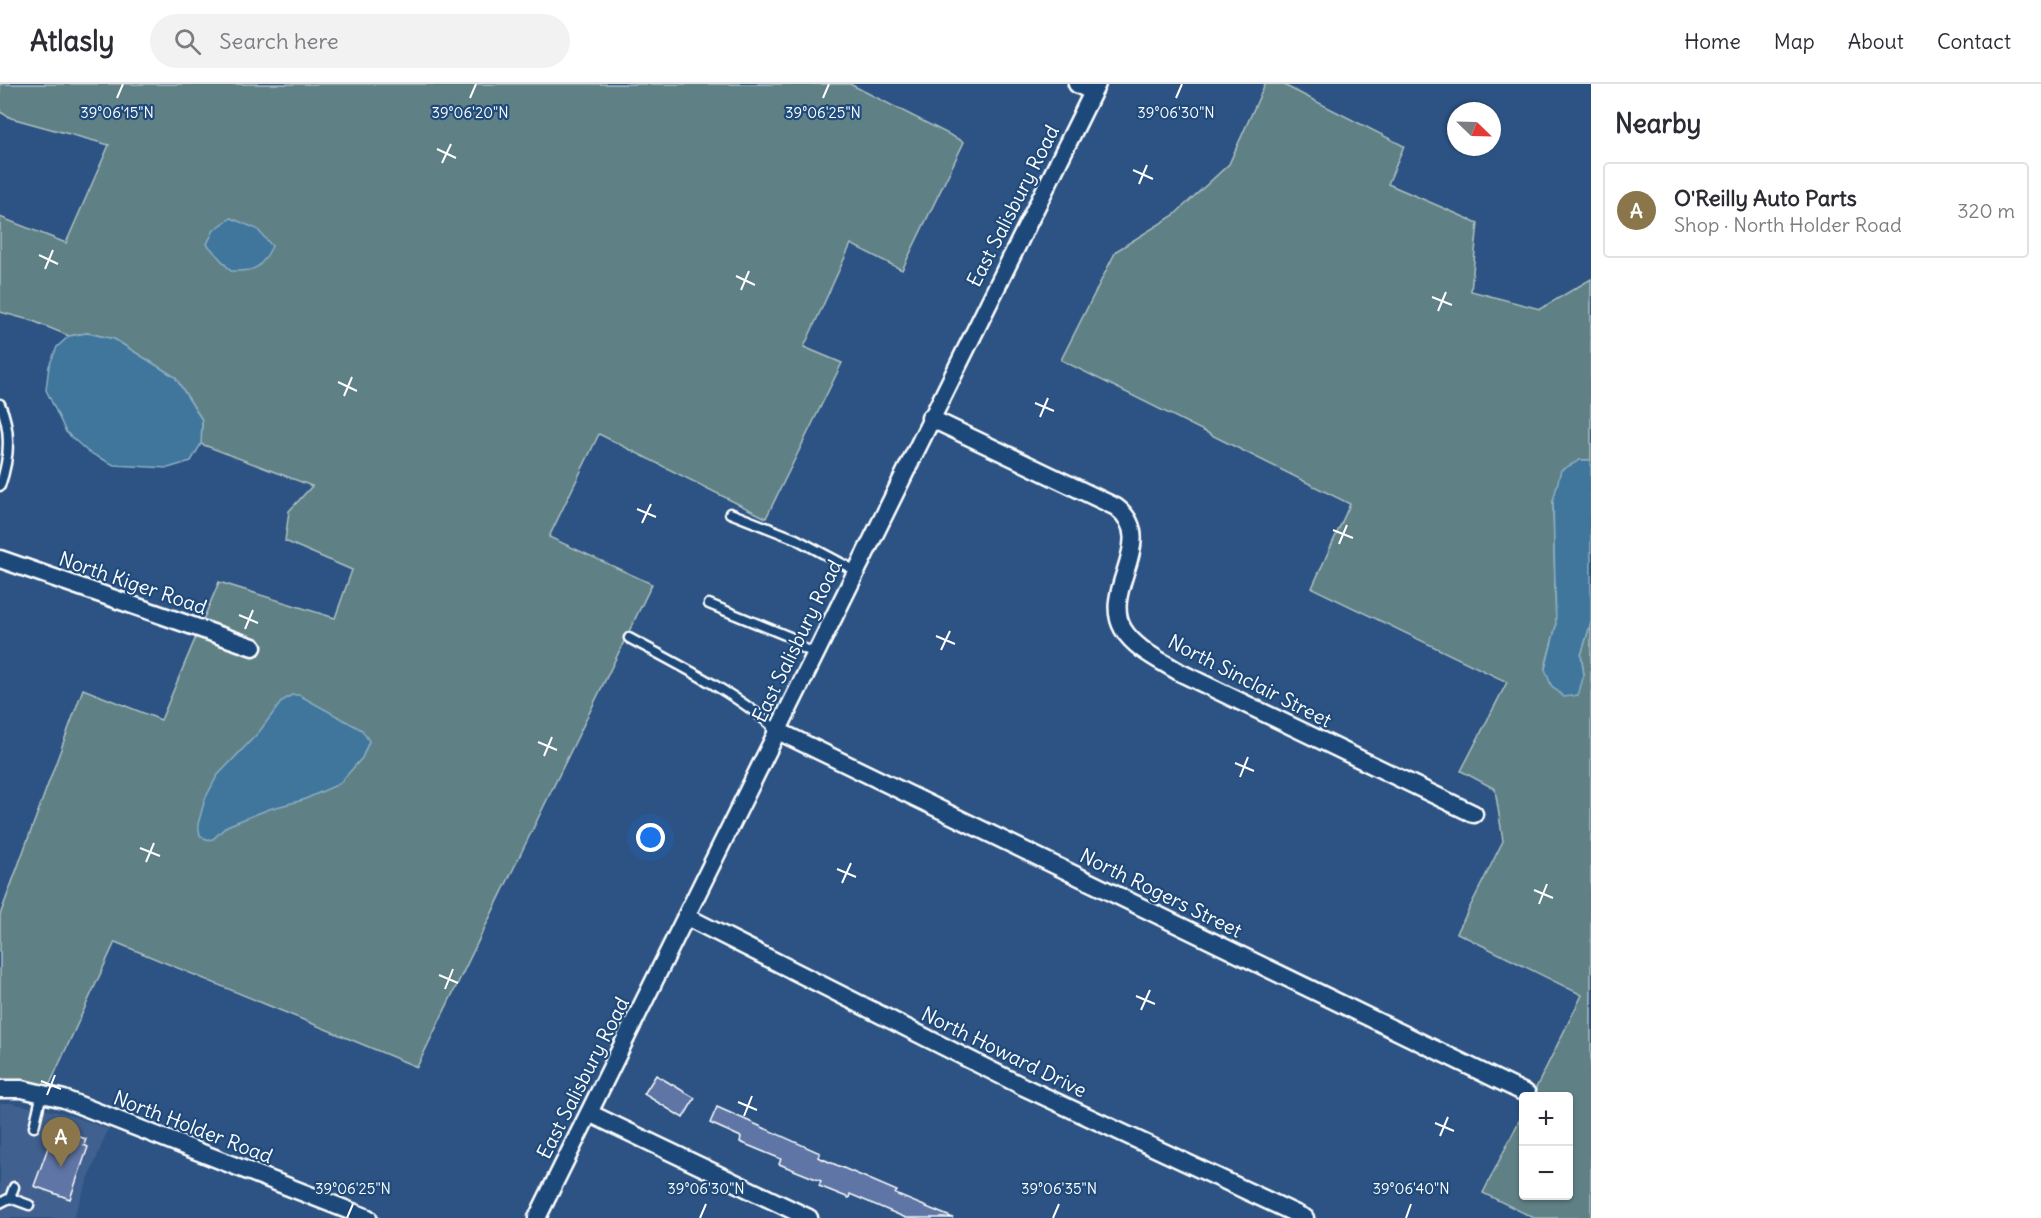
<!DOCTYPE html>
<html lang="en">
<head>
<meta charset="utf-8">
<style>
	:root { --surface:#fff; --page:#f2f2f3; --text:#2b2b33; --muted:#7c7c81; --line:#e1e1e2; --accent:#8a764a }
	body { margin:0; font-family:Delius,sans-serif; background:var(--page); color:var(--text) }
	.controls { position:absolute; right:18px; bottom:18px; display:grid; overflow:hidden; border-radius:6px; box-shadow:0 2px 4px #0004 }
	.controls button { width:54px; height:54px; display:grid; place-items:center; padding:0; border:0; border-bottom:2px solid var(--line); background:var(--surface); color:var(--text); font:30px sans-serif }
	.compass { position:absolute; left:1447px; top:18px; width:54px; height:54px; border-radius:50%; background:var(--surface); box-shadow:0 2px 4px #0004; rotate:113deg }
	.you { position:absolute; left:651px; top:754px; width:21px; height:21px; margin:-15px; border:4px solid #fff; border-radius:50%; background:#1a73e8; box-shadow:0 0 0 9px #1a73e833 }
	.badge { display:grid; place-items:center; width:39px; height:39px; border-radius:50%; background:var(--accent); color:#fff; font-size:20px; font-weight:700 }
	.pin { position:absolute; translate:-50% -50px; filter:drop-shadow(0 2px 3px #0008) }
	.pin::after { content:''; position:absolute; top:32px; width:21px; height:18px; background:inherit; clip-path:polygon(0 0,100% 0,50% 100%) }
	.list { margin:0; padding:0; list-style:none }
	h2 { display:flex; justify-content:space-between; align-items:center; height:78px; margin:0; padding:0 24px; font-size:26px }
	h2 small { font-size:20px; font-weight:400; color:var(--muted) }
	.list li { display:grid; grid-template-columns:39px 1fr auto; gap:18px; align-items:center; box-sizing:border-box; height:96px; margin:0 12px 12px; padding:0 12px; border:2px solid var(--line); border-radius:6px }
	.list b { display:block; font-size:22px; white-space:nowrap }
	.list p { margin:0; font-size:20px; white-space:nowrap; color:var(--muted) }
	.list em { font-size:20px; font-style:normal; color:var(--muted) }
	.icon { flex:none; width:33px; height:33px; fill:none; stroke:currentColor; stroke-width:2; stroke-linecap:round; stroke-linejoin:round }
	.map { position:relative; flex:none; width:1591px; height:1134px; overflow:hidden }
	header { display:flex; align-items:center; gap:36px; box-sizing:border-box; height:84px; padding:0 30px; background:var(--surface); border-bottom:2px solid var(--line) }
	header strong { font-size:28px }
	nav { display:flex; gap:33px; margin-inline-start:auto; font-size:21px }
	.search { width:420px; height:54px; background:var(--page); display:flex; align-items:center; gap:15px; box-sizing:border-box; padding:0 21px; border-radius:33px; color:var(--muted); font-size:22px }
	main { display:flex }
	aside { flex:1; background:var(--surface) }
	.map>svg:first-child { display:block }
</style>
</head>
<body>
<header>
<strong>Atlasly</strong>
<div class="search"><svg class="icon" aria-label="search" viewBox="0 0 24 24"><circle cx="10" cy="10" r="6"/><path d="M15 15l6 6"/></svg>Search here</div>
<nav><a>Home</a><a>Map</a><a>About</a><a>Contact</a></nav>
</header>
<main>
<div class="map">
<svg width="1591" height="1134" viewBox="0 0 1591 1134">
	<rect width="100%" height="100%" fill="#2c5383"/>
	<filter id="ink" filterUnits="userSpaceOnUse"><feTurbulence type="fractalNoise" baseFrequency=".0167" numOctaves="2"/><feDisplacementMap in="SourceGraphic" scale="12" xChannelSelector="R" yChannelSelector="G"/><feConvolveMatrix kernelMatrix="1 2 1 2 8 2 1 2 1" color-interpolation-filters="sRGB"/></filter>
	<g filter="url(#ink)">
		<path fill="#3f608f" d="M0 1019H10L63 1029 108 1045 73 1134H0Z"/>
		<path fill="#5e8186" stroke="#aec0c2" stroke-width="1.5" d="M0 0H850L964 58 902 186 851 160 804 263 842 279 766 434 599 350 549 453 652 500 417 983 115 858 49 1002 0 996V831L83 605 161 636 219 498 335 534 352 486 285 457 289 427 312 402 201 360 202 336 175 293 114 255 87 249 69 252 33 237 0 228V133L66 159 109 61 11 34 0 28Z
			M1265 0H1282L1404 62 1388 100 1478 139 1471 207 1540 225 1591 195V376H1580L1553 417 1556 542 1545 584 1584 591 1581 571 1591 538V1134H1534L1483 1109 1523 1029 1524 1112H1568V1012H1532L1582 911 1457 849 1503 757 1495 705 1461 687 1507 598 1312 504 1350 420 1061 276 1116 167 1174 131 1229 80Z"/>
		<path fill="#3f769b" stroke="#8cadc3" stroke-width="1.5" d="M231 134 257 145 272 162C261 184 256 188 231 187L207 160 214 146Z
			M87 249 114 255 175 293 202 336 201 360 191 377 168 384 114 381 88 368 66 348 46 306 49 282 57 263 69 252Z
			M1580 376H1591V538L1581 571 1584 591 1578 611 1564 613 1551 601 1545 585 1556 542 1553 417 1561 386Z
			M292 611H299L362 646 369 657 362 674 339 700 303 716 269 725 227 742 213 755 207 756 200 751 198 740 205 715 217 692 259 648 282 617Z"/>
		<path fill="#5f75a5" stroke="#fff" stroke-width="1.5" d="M656 991 695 1014 683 1034 644 1010Z
			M717 1023 820 1069 818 1073 897 1107 895 1110 953 1134H906L850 1110 849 1114 819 1102 821 1097 779 1080 781 1075 740 1058 741 1053 710 1039Z
			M62 1047 86 1055 84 1061 88 1063 70 1115 34 1102 53 1050 59 1053Z"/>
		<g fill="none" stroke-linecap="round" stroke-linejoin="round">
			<defs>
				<path id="service" d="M0 320C12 347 9 376 0 402
					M730 429 796 455 856 487
					M709 520 790 553 800 563 815 569
					M629 554C673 578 742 612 776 646
					M34 1043 42 1009
					M14 1103 10 1114 29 1121
					M0 1119 10 1114"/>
				<path id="minor" d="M1077 0 1093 8
					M930 334 1116 423C1160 456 1100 505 1123 545 1135 565 1160 576 1179 588L1474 730
					M0 475 253 563
					M776 646 1527 1010
					M687 833 1024 1003 1305 1134
					M0 1005H22L64 1015 368 1134
					M589 1029 809 1134
					M537 1134 1097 0"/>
			</defs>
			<use href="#service" stroke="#fff" stroke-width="13"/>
			<use href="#minor" stroke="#fff" stroke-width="21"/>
			<use href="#service" stroke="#1f4a7a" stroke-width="8"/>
			<use href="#minor" stroke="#1f4a7a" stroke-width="16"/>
		</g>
	</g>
	<path fill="none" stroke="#fff" stroke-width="2" d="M117 14 123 0M470 14 476 0M823 14 829 0M1176 14 1182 0M437 65 456 74M442 79 451 60M1133 86 1153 95M1139 100 1147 81M39 171 58 180M45 185 53 166M736 192 755 201M741 206 749 187M1432 213 1452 221M1438 227 1446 208M338 298 357 307M344 312 352 293M1035 319 1054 327M1040 333 1048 314M637 425 656 433M642 439 651 420M1333 446 1353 454M1339 460 1347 441M239 531 258 539M245 545 253 526M936 552 955 560M941 566 950 547M538 658 557 666M544 672 552 653M1235 679 1254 687M1240 693 1248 673M140 764 160 772M146 778 154 759M837 785 856 793M842 799 851 779M1534 806 1553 814M1539 820 1547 800M439 891 458 899M445 905 453 885M1136 912 1155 920M1141 926 1150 906M41 997 61 1005M47 1011 55 991M738 1018 757 1026M744 1032 752 1012M1435 1039 1454 1047M1440 1052 1448 1033M347 1134 353 1120M700 1134 706 1120M1053 1134 1059 1120M1406 1134 1411 1120"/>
	<g text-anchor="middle" stroke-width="4.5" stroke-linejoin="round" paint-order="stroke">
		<g font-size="20" fill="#fff" stroke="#1f4a7a">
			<text transform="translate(1013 122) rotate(-63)" y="7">East Salisbury Road</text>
			<text transform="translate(133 499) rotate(19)" y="7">North Kiger Road</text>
			<text transform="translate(797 557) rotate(-64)" y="7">East Salisbury Road</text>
			<text transform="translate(1250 597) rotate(27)" y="7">North Sinclair Street</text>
			<text transform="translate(1161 809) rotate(26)" y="7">North Rogers Street</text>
			<text transform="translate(1004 968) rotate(26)" y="7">North Howard Drive</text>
			<text transform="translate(583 994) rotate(-63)" y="7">East Salisbury Road</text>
			<text transform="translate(193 1043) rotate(21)" y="7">North Holder Road</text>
		</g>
	</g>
	<g font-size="15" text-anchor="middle" fill="#fff" stroke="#1f4a7a" stroke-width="4.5" stroke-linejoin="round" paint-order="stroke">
		<text x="117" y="34">39°06'15"N</text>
		<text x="470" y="34">39°06'20"N</text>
		<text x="823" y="34">39°06'25"N</text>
		<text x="1176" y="34">39°06'30"N</text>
		<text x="353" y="1110">39°06'25"N</text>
		<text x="706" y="1110">39°06'30"N</text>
		<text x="1059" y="1110">39°06'35"N</text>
		<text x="1411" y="1110">39°06'40"N</text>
	</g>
</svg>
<div class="controls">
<button>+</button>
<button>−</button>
</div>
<svg class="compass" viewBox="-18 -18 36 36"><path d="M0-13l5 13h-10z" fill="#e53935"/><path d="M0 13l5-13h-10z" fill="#7c7c81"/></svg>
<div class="you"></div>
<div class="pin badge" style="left:61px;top:1083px">A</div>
</div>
<aside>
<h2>Nearby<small></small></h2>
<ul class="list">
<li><span class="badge">A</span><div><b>O'Reilly Auto Parts</b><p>Shop · North Holder Road</p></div><em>320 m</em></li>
</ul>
</aside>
</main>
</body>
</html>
